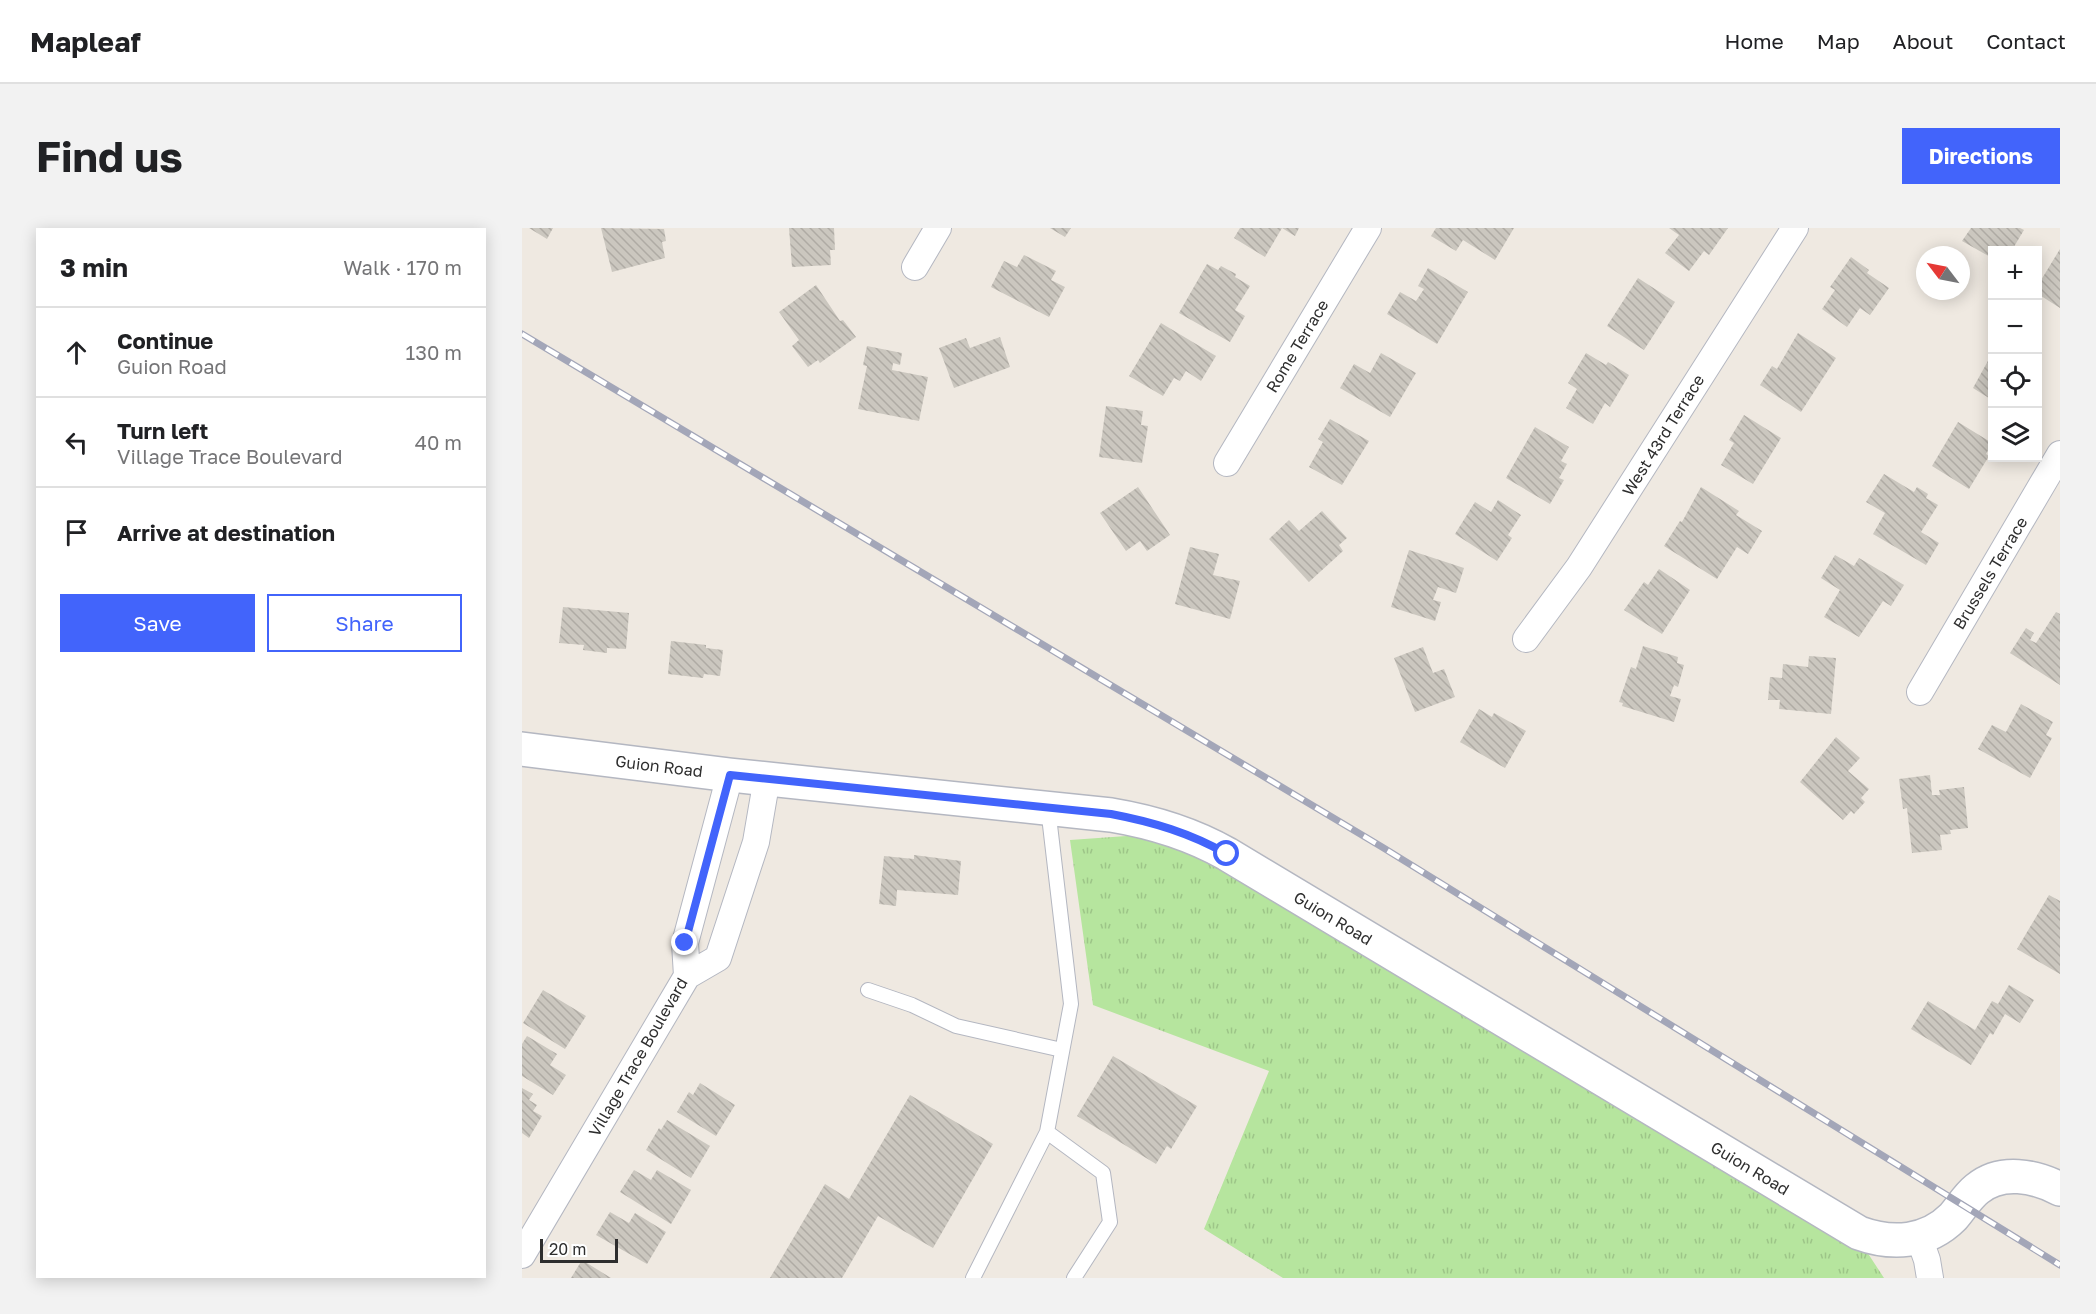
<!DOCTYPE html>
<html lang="en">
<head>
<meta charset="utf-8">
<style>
	:root { --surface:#fff; --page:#f2f2f2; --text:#202124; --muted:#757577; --line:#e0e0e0; --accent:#4264fb }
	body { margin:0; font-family:"Golos Text",sans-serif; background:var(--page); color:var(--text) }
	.controls { position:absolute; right:18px; top:18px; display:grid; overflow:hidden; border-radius:0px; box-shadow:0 3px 15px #0003 }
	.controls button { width:54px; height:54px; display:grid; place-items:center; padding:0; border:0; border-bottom:2px solid var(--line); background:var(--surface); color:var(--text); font:30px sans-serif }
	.compass { position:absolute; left:1394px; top:18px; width:54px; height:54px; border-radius:50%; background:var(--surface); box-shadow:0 3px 15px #0003; rotate:302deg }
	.scale { position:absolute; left:18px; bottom:15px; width:78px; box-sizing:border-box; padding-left:6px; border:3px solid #2e2e2e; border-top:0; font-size:16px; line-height:21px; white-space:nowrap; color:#2e2e2e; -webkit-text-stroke:4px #fff; paint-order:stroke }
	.stop { position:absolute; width:18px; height:18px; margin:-14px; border:4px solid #4264fb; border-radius:50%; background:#fff }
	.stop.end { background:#4264fb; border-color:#fff; box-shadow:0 2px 6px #0008 }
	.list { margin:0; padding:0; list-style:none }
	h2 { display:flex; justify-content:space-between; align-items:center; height:78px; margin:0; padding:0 24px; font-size:26px }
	h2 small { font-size:20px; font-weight:400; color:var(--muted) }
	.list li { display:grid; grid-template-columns:39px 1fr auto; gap:18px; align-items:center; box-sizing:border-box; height:90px; padding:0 24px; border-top:2px solid var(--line) }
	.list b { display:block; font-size:22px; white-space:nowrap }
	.list p { margin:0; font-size:20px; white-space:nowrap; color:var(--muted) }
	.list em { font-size:20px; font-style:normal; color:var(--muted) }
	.actions { display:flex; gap:12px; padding:18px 24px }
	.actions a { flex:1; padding:14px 0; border:2px solid var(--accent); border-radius:0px; text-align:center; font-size:21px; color:var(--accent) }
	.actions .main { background:var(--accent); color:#fff }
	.icon { flex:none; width:33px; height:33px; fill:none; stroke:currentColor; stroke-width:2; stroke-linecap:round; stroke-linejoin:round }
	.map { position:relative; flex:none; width:1538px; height:1050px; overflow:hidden; border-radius:0px }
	header { display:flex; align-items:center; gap:36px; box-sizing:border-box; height:84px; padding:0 30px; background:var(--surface); border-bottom:2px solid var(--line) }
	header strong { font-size:28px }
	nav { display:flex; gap:33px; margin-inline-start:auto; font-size:21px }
	.intro { display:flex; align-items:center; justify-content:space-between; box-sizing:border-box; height:144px; padding:0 36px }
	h1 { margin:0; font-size:42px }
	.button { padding:15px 27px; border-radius:0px; background:var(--accent); color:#fff; font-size:21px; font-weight:700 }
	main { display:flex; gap:36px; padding:0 36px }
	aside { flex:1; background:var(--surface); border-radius:0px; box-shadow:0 3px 15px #0003 }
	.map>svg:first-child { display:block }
</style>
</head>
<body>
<header>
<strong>Mapleaf</strong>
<nav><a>Home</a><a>Map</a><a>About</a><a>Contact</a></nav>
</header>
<div class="intro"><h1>Find us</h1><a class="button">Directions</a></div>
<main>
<aside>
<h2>3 min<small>Walk · 170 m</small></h2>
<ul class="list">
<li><svg class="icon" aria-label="ahead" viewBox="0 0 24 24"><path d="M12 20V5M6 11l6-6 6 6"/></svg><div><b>Continue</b><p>Guion Road</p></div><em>130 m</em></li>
<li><svg class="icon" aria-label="left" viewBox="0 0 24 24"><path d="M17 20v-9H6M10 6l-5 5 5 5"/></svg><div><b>Turn left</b><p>Village Trace Boulevard</p></div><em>40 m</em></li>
<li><svg class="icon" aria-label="arrive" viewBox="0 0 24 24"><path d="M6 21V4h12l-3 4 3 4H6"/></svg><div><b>Arrive at destination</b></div></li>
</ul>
<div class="actions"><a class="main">Save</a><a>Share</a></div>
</aside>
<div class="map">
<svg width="1538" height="1050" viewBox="0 0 1538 1050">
	<defs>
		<pattern id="grass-tufts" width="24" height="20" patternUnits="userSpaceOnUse" patternTransform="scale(1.5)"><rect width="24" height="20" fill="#b6e59e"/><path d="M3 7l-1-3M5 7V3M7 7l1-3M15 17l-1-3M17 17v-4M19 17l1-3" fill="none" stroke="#9dc588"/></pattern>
		<pattern id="building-back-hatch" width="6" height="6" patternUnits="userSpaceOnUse" patternTransform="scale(1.5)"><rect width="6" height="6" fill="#cbc7bf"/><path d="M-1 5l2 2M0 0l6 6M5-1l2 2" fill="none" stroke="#afaba4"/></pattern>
	</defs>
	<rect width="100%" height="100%" fill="#efe9e1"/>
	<path fill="url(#grass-tufts)" d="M661 604 1330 1001 1362 1050H761L682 1001 747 843 571 777 548 612Z"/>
	<path fill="url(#building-back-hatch)" d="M7 0H31L25 11Z
		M79 0 142 1 144 13 140 14 143 30 90 44Z
		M267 0H312L313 22H308L309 37 270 39Z
		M528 0H549L543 9Z
		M718 0H777L773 8 760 0 743 29 712 10Z
		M914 0H992L973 32 941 12 934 23 909 8Z
		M1147 0H1206L1187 27 1182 23 1167 43 1143 25 1157 7Z
		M1449 0H1498L1502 2 1490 22H1470V30L1440 13Z
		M1538 21V80L1516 66V57Z
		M502 27 534 43 529 52 543 59 527 89 469 59 482 33 495 39Z
		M1329 29 1347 42 1345 45 1367 60 1348 87 1338 80 1325 99 1300 81 1313 62 1308 59Z
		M685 36 696 42 699 38 714 46 713 49 728 58 713 82 723 88 708 114 657 85Z
		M906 40 946 64 915 116 865 86 878 64 894 73 902 61 896 58Z
		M1116 50 1153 74 1122 122 1085 98Z
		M294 57 318 93 321 92 334 109 298 135 296 132 286 139 270 118 277 112 257 84Z
		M639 95 694 128 679 153 664 143 658 153 652 150 641 168 607 148Z
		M1276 105 1314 130 1279 184 1238 157 1250 138 1255 141Z
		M478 109 488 139 432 160 417 120 444 110 448 120Z
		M345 118 380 125 378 137 371 135 370 142 406 149 397 193 336 181 345 138 341 137Z
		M859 125 894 145 868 189 818 160 832 136 848 145Z
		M1064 125 1084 137 1086 134 1107 147 1088 179 1083 175 1071 196 1044 180 1055 161 1046 155Z
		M1467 131 1470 133V172L1451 160Z
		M584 178 621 183 619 197 626 198 620 235 577 229Z
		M1222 187 1259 210 1231 256 1199 237 1212 215 1207 212Z
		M808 191 847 213 820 257 787 239 801 214 796 211Z
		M1436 194 1470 215 1464 226 1467 228 1447 261 1410 238Z
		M1013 199 1047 219 1039 233 1045 236 1037 250 1042 252 1028 276 984 250Z
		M1362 246 1392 264 1395 259 1406 266 1404 270 1416 277 1399 304 1417 315 1404 337 1351 306 1363 285 1344 274Z
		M616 259 648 307 625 323 618 313 604 323 578 285Z
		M1179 259 1217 283 1214 287 1240 303 1226 326 1215 319 1195 351 1142 318 1158 293 1160 294Z
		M976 272 999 287 986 307 990 310 975 333 933 306 953 274 969 284Z
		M800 283 825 310 817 317 821 323 787 354 747 311 767 292 777 303Z
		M668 319 697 326 691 347 718 353 708 391 653 376Z
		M887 322 942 340 934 365 916 359 911 372 919 374 913 393 869 379Z
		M1313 327 1332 338 1337 330 1382 357 1369 378 1361 373 1337 409 1302 389 1318 362 1299 350Z
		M1137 341 1168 362 1140 406 1102 382 1122 354 1126 357Z
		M41 379 107 385 104 421 85 420V425L61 422 62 417 37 415Z
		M1534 384 1538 386V457L1488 425 1504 400 1512 405 1508 412 1514 415Z
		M149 413 184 417V420L201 422 198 448 182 446 181 450 146 446Z
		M1121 418 1156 429 1155 435 1162 437 1156 459 1152 457 1148 468 1159 471 1152 494 1100 478 1101 475 1097 474 1109 439 1114 441Z
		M901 419 911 445 922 441 933 469 893 484 872 430Z
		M1287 428 1314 430 1309 486 1257 481 1258 472H1246L1248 449 1260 450 1261 436 1286 439Z
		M1499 476 1531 494 1524 507 1530 510 1508 550 1456 521 1470 497 1484 504Z
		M957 481 970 489 972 485 1004 503 983 540 938 514Z
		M1314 509 1338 530 1326 543 1347 561 1339 570 1343 574 1332 586 1329 583 1321 592 1278 554Z
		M1408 547 1410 567H1418L1417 562 1442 559 1446 600 1428 602 1429 606 1418 607 1420 622 1390 625 1385 580 1381 581 1377 551Z
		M392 627 439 633 436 667 375 662 374 678 357 676 362 628 392 631Z
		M1527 667 1538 673V746L1495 721Z
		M1487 757 1512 772 1498 795 1483 786 1471 807 1468 805 1449 837 1389 801 1406 773 1453 802 1470 773 1476 776Z
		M21 762 64 788 43 821 1 795Z
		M5 808 35 826 28 837 44 847 31 867 0 848V816Z
		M591 828 675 878 649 921 645 918 634 936 555 888Z
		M178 855 213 877 194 908 155 884 167 864 171 867Z
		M0 860 11 866 7 872 15 877 11 883 20 888 7 910 0 905Z
		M388 867 471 916 411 1020 356 988 320 1050H248L303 956 327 971Z
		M145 892 188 918 169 950 124 922 137 900 139 902Z
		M112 942 129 952 135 942 169 962 149 996 98 964Z
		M88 984 107 995 113 985 144 1004 125 1036 74 1007Z
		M60 1032 89 1050H49Z"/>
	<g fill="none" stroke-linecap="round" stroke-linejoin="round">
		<defs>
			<path id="lane" d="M346 762 390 777 434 798 540 822
				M525 904 581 945 588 994 552 1050
				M451 1050 525 904 549 776 526 580"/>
			<path id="street" d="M393 39 416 0
				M705 235 846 0
				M1004 411 1057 339 1273 0
				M1398 464 1538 226
				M165 748 196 730 234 614 245 550
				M1397 1009 1405 1032 1408 1050
				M0 1027 165 748 163 715 208 547"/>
			<path id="secondary" d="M0 521 208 547 589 587C631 594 668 605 705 626L1337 1005C1370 1017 1405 1015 1431 989 1439 980 1445 969 1455 961 1479 941 1513 948 1538 961"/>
		</defs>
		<use href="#lane" stroke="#b4b7c1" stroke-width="16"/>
		<use href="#street" stroke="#b4b7c1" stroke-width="28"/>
		<use href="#secondary" stroke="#b4b7c1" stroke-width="36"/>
		<use href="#lane" stroke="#fff" stroke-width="14"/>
		<use href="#street" stroke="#fff" stroke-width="26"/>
		<use href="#secondary" stroke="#fff" stroke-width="33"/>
		<defs>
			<path id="rail" d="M0 106 860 619 1538 1037"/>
		</defs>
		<use href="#rail" stroke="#a3a6b8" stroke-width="7"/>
		<use href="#rail" stroke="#fff" stroke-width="4.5" stroke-dasharray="14" stroke-linecap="butt"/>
	</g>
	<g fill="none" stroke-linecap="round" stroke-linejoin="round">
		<path stroke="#4264fb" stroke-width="8" d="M163 715 208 547 589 586C631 594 668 605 705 626"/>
	</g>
	<g text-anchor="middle" stroke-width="4.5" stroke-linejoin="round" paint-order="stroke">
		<g font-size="16" fill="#2e2e2e" stroke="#fff">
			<text transform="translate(775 118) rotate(-59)" y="6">Rome Terrace</text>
			<text transform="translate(1141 207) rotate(-58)" y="6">West 43rd Terrace</text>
			<text transform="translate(1468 345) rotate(-59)" y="6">Brussels Terrace</text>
			<text transform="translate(137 538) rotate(7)" y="6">Guion Road</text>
			<text transform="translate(811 690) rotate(31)" y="6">Guion Road</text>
			<text transform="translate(116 829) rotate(-60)" y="6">Village Trace Boulevard</text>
			<text transform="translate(1228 940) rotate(31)" y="6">Guion Road</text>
		</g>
	</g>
</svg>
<div class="controls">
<button>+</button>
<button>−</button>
<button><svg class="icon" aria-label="locate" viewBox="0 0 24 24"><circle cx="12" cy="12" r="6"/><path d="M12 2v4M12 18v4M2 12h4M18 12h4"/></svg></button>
<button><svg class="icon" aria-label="layers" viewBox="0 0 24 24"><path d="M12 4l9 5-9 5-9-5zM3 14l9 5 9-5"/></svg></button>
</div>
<svg class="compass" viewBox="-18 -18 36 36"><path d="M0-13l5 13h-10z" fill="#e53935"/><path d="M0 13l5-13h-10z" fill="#757577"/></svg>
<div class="scale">20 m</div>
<div class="stop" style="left:705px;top:626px"></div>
<div class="stop end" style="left:163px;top:715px"></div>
</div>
</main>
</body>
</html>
